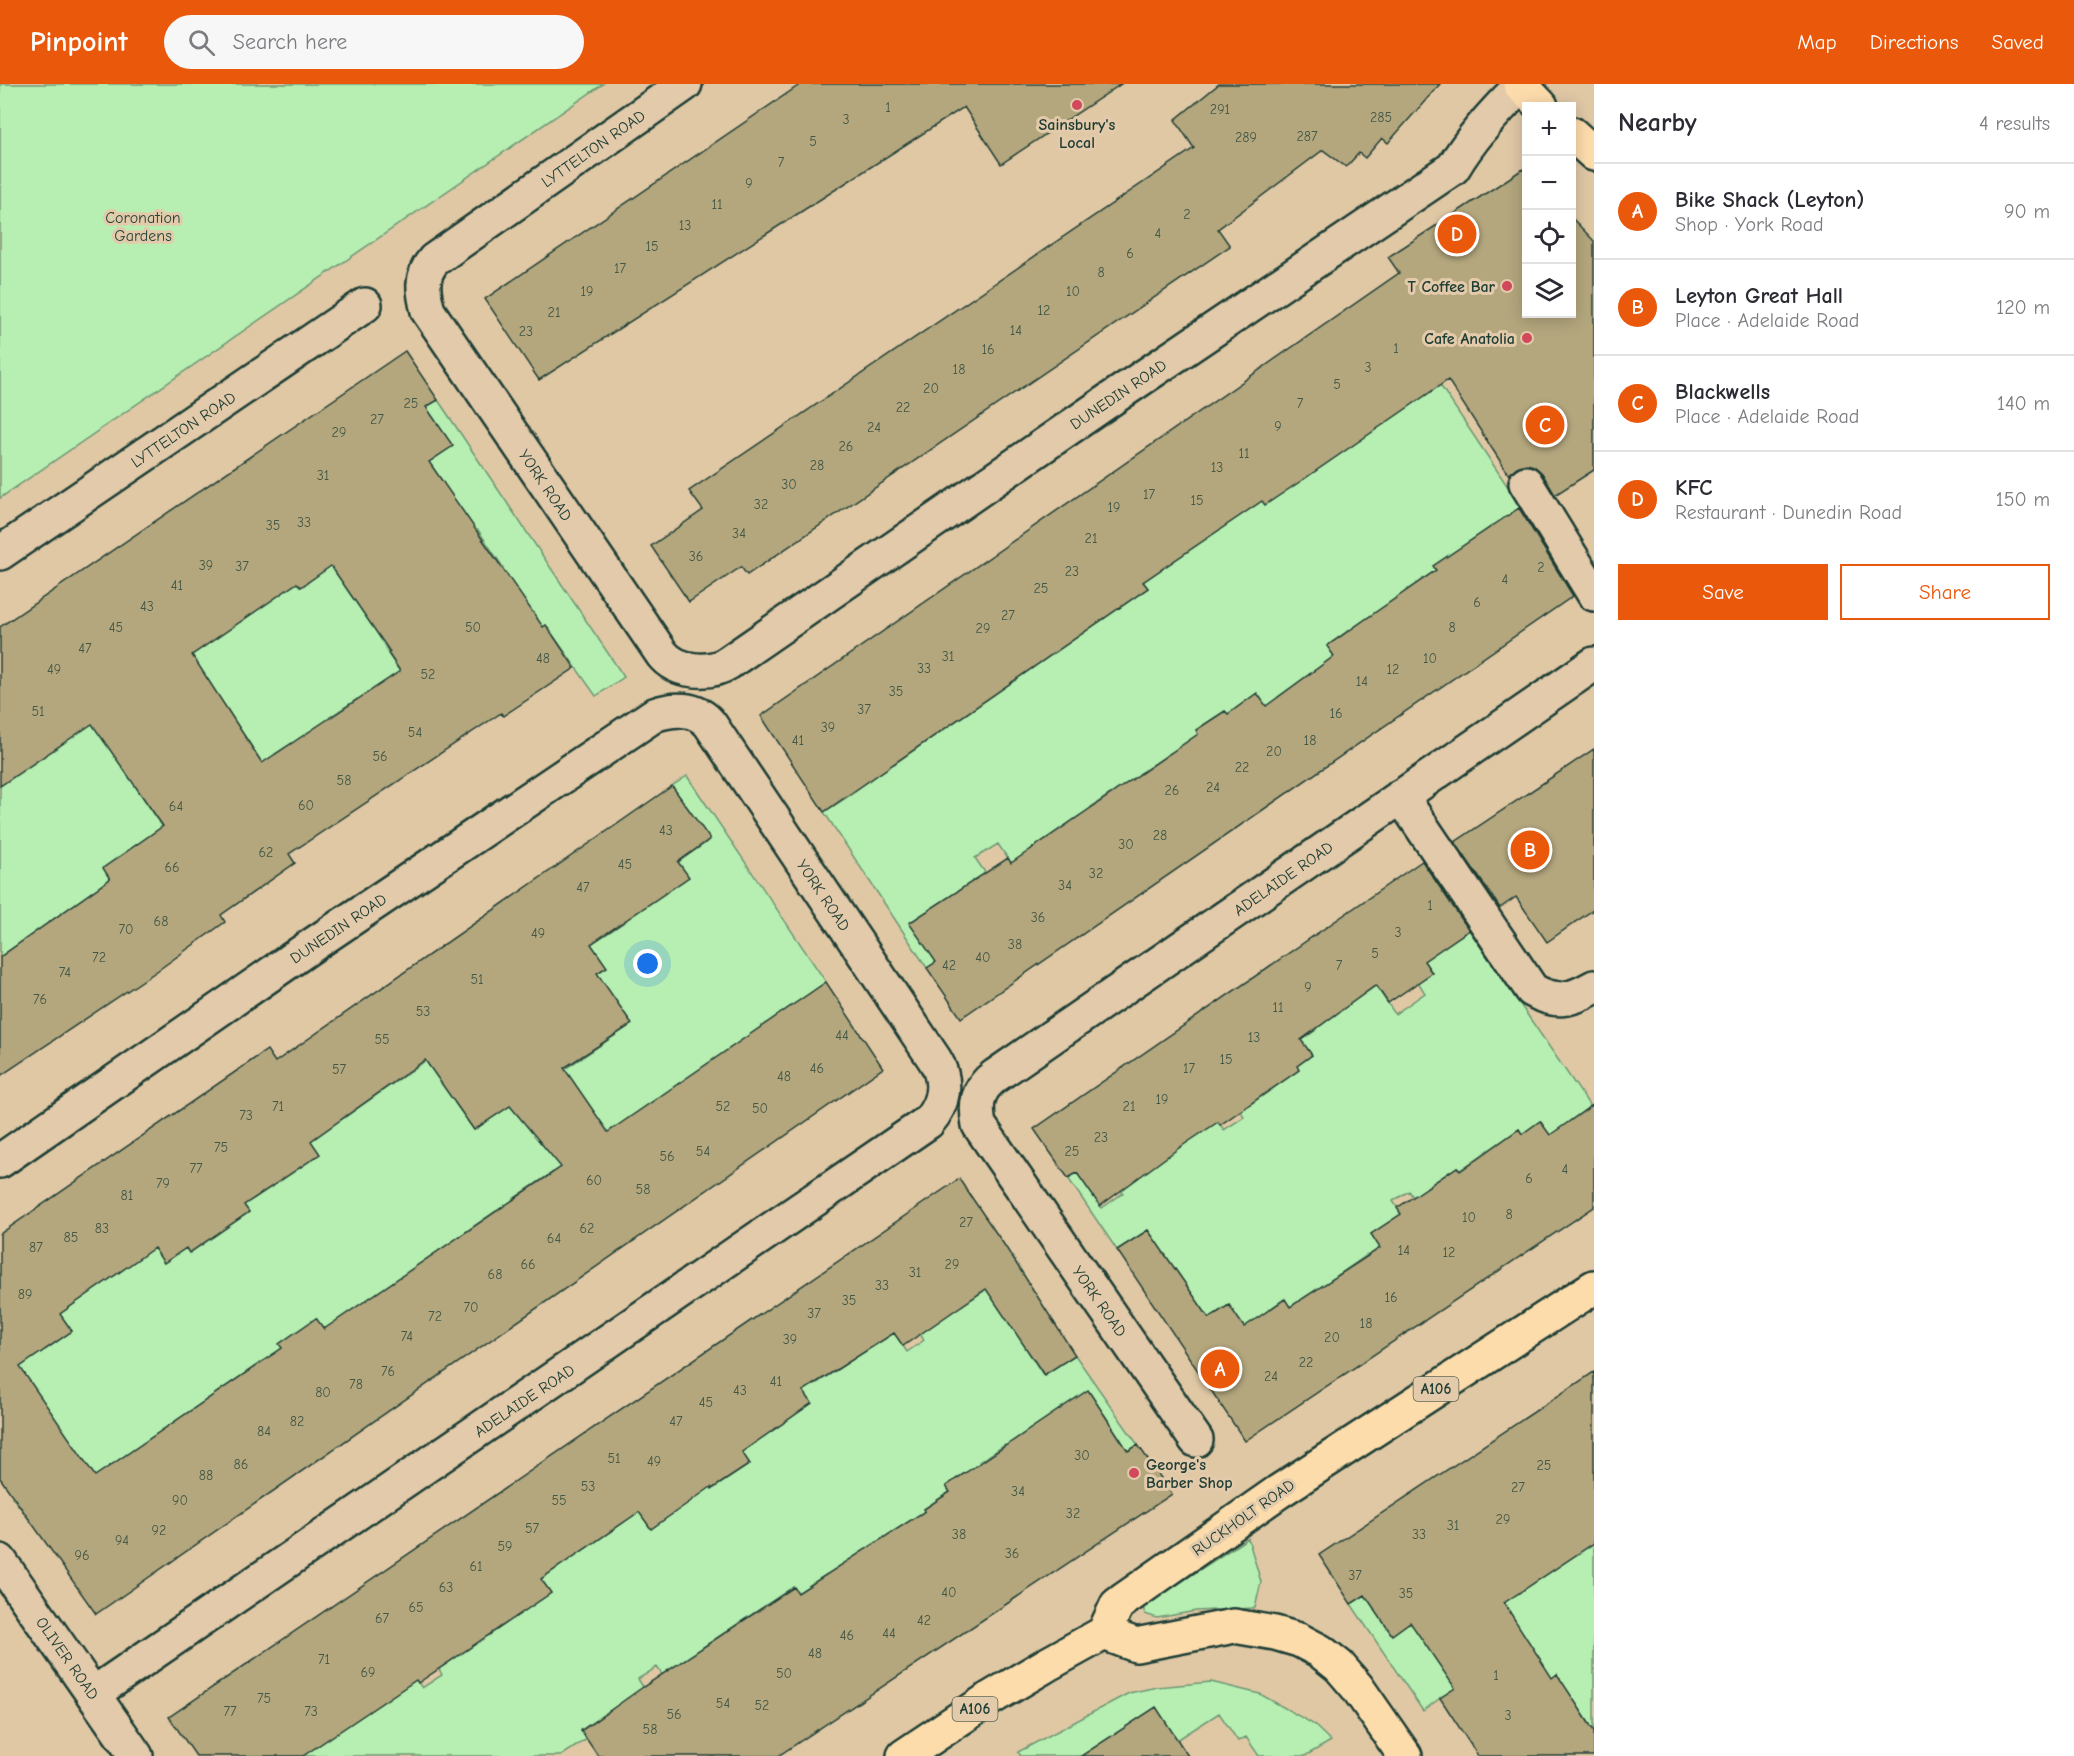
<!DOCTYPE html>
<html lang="en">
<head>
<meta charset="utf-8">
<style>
	:root { --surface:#fff; --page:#f7f7f7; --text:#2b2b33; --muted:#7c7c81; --line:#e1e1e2; --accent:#ea580c }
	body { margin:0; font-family:"Comic Neue",sans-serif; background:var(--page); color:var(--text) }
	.controls { position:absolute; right:18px; top:18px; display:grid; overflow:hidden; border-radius:0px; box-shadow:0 3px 15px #0003 }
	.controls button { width:54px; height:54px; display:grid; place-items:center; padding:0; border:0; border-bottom:2px solid var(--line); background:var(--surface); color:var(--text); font:30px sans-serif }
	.you { position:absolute; left:648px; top:880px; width:21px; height:21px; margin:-15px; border:4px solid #fff; border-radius:50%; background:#1a73e8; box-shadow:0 0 0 9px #1a73e833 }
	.badge { display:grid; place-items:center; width:39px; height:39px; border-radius:50%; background:var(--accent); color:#fff; font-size:20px; font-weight:700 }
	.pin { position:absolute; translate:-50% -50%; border:3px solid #fff; box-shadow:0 2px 6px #0006 }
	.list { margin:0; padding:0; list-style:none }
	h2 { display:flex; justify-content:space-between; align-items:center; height:78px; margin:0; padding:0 24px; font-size:26px }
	h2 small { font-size:20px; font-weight:400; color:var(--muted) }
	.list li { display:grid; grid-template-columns:39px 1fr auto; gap:18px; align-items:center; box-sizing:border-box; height:96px; padding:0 24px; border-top:2px solid var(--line) }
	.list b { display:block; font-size:22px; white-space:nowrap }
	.list p { margin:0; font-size:20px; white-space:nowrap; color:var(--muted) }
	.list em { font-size:20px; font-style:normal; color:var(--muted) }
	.actions { display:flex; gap:12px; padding:18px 24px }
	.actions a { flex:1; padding:14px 0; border:2px solid var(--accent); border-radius:0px; text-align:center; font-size:21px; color:var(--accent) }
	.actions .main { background:var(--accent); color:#fff }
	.icon { flex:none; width:33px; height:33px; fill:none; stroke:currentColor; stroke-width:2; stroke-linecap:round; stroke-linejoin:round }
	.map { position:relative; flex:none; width:1594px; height:1672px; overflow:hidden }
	header { display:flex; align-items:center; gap:36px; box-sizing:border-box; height:84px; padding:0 30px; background:var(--accent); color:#fff }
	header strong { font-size:28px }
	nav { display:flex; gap:33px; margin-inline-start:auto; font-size:21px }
	.search { width:420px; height:54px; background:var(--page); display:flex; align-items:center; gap:15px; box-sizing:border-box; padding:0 21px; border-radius:33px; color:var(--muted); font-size:22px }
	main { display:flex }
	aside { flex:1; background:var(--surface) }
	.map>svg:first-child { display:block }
</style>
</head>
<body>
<header>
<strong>Pinpoint</strong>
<div class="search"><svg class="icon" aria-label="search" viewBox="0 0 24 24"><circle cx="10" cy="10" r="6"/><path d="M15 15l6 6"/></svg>Search here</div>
<nav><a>Map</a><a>Directions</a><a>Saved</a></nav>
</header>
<main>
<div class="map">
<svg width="1594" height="1672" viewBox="0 0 1594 1672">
	<rect width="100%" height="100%" fill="#e0c8a5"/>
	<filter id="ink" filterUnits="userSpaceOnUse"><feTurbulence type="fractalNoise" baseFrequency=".0167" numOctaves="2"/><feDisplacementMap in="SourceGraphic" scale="12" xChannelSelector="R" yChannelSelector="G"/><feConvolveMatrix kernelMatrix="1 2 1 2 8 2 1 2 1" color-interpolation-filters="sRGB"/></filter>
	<g filter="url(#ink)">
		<path fill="#b7efb2" stroke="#6b9673" stroke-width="1.5" fill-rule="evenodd" d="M0 0H603L0 414Z
			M1440 301 1532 439 1504 458 1492 442 1434 482 1436 486 1406 507 1414 517 1353 560 1346 548 1327 562 1349 594 1314 587 1278 613 1291 633 1279 641 1257 609 1228 630 1225 627 1196 646 1201 655 1169 670 1139 690 1162 722 1110 710 1091 723 1102 764 1079 732 1031 765 1033 811 998 760 975 774 995 803 936 878 927 884 824 728 855 708 846 693 894 680 1148 504 1133 483 1272 350 1304 395Z
			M438 316 624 593 596 612 546 541 510 565 470 506 503 483 478 446 444 469 385 560 388 570 416 611 373 639 357 615 330 633 345 657 292 659 275 670 269 708 261 677 225 622 126 688 164 745 110 795 0 873V702L256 438 301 503 443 398 429 378 452 362 426 323Z
			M687 692 826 898 805 913 632 1083 606 1045 590 1056 587 1114 577 1122 553 1088 513 1115 538 1151 496 1127 458 1153 310 1304 157 1350 30 1437 12 1413 52 1385 0 1227 45 1266 72 1247 59 1229 133 1133 164 1179 186 1164 190 1169 249 1128 243 1120 290 1027 275 979 292 966 341 1036 468 947 545 926 606 883 591 860 626 837 615 820 688 792 678 778 710 756 672 702ZM616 917 632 940 474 1046 455 1019Z
			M1469 846 1590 1022 1570 1037 1563 1070 1540 1037 1522 1050 1519 1045 1460 1086 1457 1083 1427 1103 1426 1132 1409 1107 1393 1117 1401 1130 1371 1150 1394 1183 1381 1191 1367 1171 1331 1196 1344 1216 1290 1223 1284 1215 1266 1228 1262 1270 1229 1221 1209 1234 1148 1146 1117 1166 1068 1094 1077 1089 1102 1124 1123 1109 1120 1104 1194 1004 1224 1046 1244 1033 1241 1027 1299 986 1297 982 1312 971 1301 956 1315 947 1314 944 1376 902 1395 930 1425 909 1418 898 1432 888 1407 853 1449 859Z
			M1013 1174 1046 1226 1016 1248 1043 1291 1075 1271 1138 1361 1128 1367 1104 1330 1010 1367 1005 1361 979 1378 1018 1437 966 1388 946 1402 950 1408 924 1425 957 1476 916 1433 888 1451 899 1466 839 1506 827 1490 798 1509 793 1503 702 1564 717 1587 700 1648 657 1583 638 1595 653 1619 609 1627 581 1646 587 1655 561 1672H268L388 1555 422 1604 442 1591 439 1585 455 1574 446 1560 551 1509 541 1495 564 1479 542 1448 555 1440 576 1471 624 1438 602 1404 616 1394 651 1445 700 1387 713 1405 750 1380 731 1353 784 1337 812 1319 786 1281 795 1275 814 1301 894 1248 907 1268 924 1256 911 1237 961 1222 984 1207 978 1198Z
			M1594 1392V1651L1547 1668 1590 1640 1557 1591 1515 1619 1503 1600 1540 1575 1528 1557 1440 1614 1423 1627 1351 1520 1365 1511 1392 1551 1410 1538 1417 1547Z
			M1248 1454 1261 1498 1255 1524 1196 1527 1157 1534 1145 1530 1143 1523Z
			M1211 1598 1260 1610 1313 1640 1331 1657 1305 1672H1259L1246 1653 1238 1657 1219 1629 1177 1656 1081 1672H1021L1018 1668 1129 1609 1157 1603Z"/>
		<path fill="#b4a77e" stroke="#1f3d34" stroke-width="1.5" fill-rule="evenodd" d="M801 0H1121L1001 80 964 23 539 296 485 215Z
			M1219 0H1440L1388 59 1382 54 1365 74 1359 69 1346 83 1323 66 1218 145 1230 162 747 491 741 483 689 518 651 462 703 426 689 407 1194 64 1175 36Z
			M1523 85 1527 89V230H1572V134L1594 157V386L1555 411 1542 389 1534 382 1526 380 1517 383 1509 391 1448 296 1304 395 1265 421 1262 417 1143 498 1148 504 824 728 761 632 1399 189 1388 173Z
			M405 267 438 316 426 323 453 362 429 378 543 543 546 541 575 584 503 632 501 629 289 770 295 779 221 831 225 838 157 887 0 992V873L110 795 103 784 163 742 92 640 0 702V543ZM331 482 390 568 388 569 400 587 262 679 192 571 297 499 301 503Z
			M1519 424 1573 512 961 934 927 884 936 878 909 839 1008 774 1011 779 1198 650 1196 646 1225 627 1228 630 1257 609 1266 622 1334 572 1327 562 1436 486 1433 482Z
			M1594 665V825L1547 858 1516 813 1500 824 1455 758Z
			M672 702 710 755 678 778 689 793 591 860 607 883 597 889 632 940 564 984 608 1048 826 898 883 984 96 1530 0 1394V1150L267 966 275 978ZM425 976 474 1046 510 1022 561 1083 324 1245 316 1234 279 1260 282 1264 95 1392 20 1283 72 1247 60 1230 154 1164 164 1179 186 1164 189 1169 249 1128 244 1121 320 1070 311 1057Z
			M1422 777 1469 846 1424 877 1432 889 1388 919 1376 901 1301 956 1312 971 1297 982 1299 986 1220 1041 1218 1038 1179 1064 1100 1122 1077 1089 1068 1094 1034 1045Z
			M1594 1020V1123L1245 1357 1117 1166 1148 1146 1209 1234 1229 1221 1244 1243 1285 1215 1290 1223 1380 1164 1371 1150 1401 1130 1397 1124 1457 1083 1460 1087 1519 1045 1522 1050 1540 1037 1550 1051Z
			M959 1095 1003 1159 1075 1271 1044 1291 986 1205 903 1262 894 1249 803 1307 812 1319 742 1368 750 1380 712 1405 711 1403 651 1445 639 1428 541 1495 551 1509 418 1599 416 1596 303 1672H196L169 1633Z
			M1594 1288V1459L1504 1519 1552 1594 1557 1590 1594 1647V1672H1478L1440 1614 1455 1604 1410 1538 1392 1551 1365 1511 1351 1520 1319 1471Z
			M1088 1306 1128 1367 1138 1361 1172 1410 778 1672H598L581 1647 643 1603 794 1503 798 1509 925 1427 924 1425 950 1408 946 1402Z
			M1156 1623 1188 1672H1081Z"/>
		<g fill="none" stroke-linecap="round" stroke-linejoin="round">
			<defs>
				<path id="minor" d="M685 0 434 176C420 192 423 208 428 227L662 570C676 588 709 591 728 579L1108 317 1453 84C1472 52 1495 27 1521 2
					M1526 399 1594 510
					M0 469 365 221
					M1401 712 1532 906C1556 920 1571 916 1594 903
					M0 1077 314 860 654 631C673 624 696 623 710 640L935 976C948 997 944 1020 928 1038L93 1610
					M1196 1356 979 1041C975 1020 977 1005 995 992L1594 580
					M0 1477 136 1672"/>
				<path id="major" d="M1520 0 1541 22
					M1572 50 1594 70
					M1104 1549 1136 1561 1234 1542 1275 1549 1299 1556 1320 1567 1339 1582 1357 1603 1405 1672
					M904 1672 989 1615 1048 1580 1104 1549 1117 1521 1125 1515 1278 1408 1594 1203"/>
			</defs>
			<use href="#minor" stroke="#1f3d34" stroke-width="38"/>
			<use href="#major" stroke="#1f3d34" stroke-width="38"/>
			<use href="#minor" stroke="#e2caaa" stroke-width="33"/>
			<use href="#major" stroke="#fddcac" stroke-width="33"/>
		</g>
	</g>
	<g fill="#d1495b" stroke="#e2caaa" stroke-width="2">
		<circle cx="1077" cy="21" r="6"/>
		<circle cx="1507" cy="202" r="6"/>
		<circle cx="1527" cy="254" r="6"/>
		<circle cx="1134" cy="1389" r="6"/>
	</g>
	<g text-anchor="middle" stroke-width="6" stroke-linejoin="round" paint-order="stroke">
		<g font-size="14" fill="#445846">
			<text x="888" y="28">1</text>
			<text x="1220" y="30">291</text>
			<text x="1381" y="38">285</text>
			<text x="846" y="40">3</text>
			<text x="1307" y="57">287</text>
			<text x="1246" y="58">289</text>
			<text x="813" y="62">5</text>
			<text x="781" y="83">7</text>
			<text x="749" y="104">9</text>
			<text x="717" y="125">11</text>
			<text x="1187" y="135">2</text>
			<text x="685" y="146">13</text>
			<text x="1158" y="154">4</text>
			<text x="652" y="167">15</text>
			<text x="1130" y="174">6</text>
			<text x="620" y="189">17</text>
			<text x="1101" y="193">8</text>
			<text x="587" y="212">19</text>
			<text x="1073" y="212">10</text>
			<text x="1044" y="231">12</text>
			<text x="554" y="233">21</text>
			<text x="1016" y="251">14</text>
			<text x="526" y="252">23</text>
			<text x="1396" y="269">1</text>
			<text x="988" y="270">16</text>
			<text x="1368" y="288">3</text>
			<text x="959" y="290">18</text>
			<text x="1337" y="305">5</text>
			<text x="931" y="309">20</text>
			<text x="411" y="324">25</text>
			<text x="1300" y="324">7</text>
			<text x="903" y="328">22</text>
			<text x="377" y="340">27</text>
			<text x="1278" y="347">9</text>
			<text x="874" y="348">24</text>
			<text x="339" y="353">29</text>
			<text x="846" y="367">26</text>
			<text x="1244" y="374">11</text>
			<text x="817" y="386">28</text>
			<text x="1217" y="388">13</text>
			<text x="323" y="396">31</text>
			<text x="789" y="405">30</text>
			<text x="1149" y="415">17</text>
			<text x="1197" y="421">15</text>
			<text x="761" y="425">32</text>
			<text x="1114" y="428">19</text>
			<text x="304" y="443">33</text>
			<text x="273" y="446">35</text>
			<text x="739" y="454">34</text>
			<text x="1091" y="459">21</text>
			<text x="696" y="477">36</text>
			<text x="206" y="486">39</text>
			<text x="242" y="487">37</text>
			<text x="1541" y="488">2</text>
			<text x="1072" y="492">23</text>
			<text x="1505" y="500">4</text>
			<text x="177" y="506">41</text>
			<text x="1041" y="509">25</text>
			<text x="1477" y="523">6</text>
			<text x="147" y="527">43</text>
			<text x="1008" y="536">27</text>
			<text x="116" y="548">45</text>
			<text x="473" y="548">50</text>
			<text x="1452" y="548">8</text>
			<text x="983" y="549">29</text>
			<text x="85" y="569">47</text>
			<text x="948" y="577">31</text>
			<text x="543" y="579">48</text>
			<text x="1430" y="579">10</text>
			<text x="924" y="589">33</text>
			<text x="54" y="590">49</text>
			<text x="1393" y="590">12</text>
			<text x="428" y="595">52</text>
			<text x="1362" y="602">14</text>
			<text x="896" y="612">35</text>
			<text x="864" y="630">37</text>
			<text x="38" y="632">51</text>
			<text x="1336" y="634">16</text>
			<text x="828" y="648">39</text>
			<text x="415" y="653">54</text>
			<text x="798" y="661">41</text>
			<text x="1310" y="661">18</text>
			<text x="1274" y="672">20</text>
			<text x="380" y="677">56</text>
			<text x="1242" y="688">22</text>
			<text x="344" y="701">58</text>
			<text x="1213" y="708">24</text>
			<text x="1172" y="711">26</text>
			<text x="306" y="726">60</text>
			<text x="176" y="727">64</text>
			<text x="666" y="751">43</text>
			<text x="1160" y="756">28</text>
			<text x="1126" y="765">30</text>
			<text x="266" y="773">62</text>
			<text x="625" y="785">45</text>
			<text x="172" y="788">66</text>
			<text x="1096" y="794">32</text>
			<text x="1065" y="806">34</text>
			<text x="583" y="808">47</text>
			<text x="1430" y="826">1</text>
			<text x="1038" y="838">36</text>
			<text x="161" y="842">68</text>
			<text x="126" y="850">70</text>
			<text x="1398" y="853">3</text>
			<text x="538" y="854">49</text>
			<text x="1015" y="865">38</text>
			<text x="1375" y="874">5</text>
			<text x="99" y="878">72</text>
			<text x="983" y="878">40</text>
			<text x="949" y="886">42</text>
			<text x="1339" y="886">7</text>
			<text x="65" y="893">74</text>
			<text x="477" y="900">51</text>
			<text x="1308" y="908">9</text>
			<text x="40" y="920">76</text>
			<text x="1278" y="928">11</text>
			<text x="423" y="932">53</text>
			<text x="842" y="956">44</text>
			<text x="1254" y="958">13</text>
			<text x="382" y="960">55</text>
			<text x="1226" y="980">15</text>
			<text x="817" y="989">46</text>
			<text x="1189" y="989">17</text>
			<text x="339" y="990">57</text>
			<text x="784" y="997">48</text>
			<text x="1162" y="1020">19</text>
			<text x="278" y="1027">71</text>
			<text x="723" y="1027">52</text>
			<text x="1129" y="1027">21</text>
			<text x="760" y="1029">50</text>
			<text x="246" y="1036">73</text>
			<text x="1101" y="1058">23</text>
			<text x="221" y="1068">75</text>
			<text x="703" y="1072">54</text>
			<text x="1072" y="1072">25</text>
			<text x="667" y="1077">56</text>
			<text x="196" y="1089">77</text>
			<text x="1565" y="1090">4</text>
			<text x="1529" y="1099">6</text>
			<text x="594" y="1101">60</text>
			<text x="163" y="1104">79</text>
			<text x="643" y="1110">58</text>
			<text x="127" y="1116">81</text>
			<text x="1509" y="1135">8</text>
			<text x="1469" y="1138">10</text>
			<text x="966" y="1143">27</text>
			<text x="102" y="1149">83</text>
			<text x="587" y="1149">62</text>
			<text x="71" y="1158">85</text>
			<text x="554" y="1159">64</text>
			<text x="36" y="1168">87</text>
			<text x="1404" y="1171">14</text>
			<text x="1449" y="1173">12</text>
			<text x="528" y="1185">66</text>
			<text x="952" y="1185">29</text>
			<text x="915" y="1193">31</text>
			<text x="495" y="1195">68</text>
			<text x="882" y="1206">33</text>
			<text x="25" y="1215">89</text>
			<text x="1391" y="1218">16</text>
			<text x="849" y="1221">35</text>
			<text x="471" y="1228">70</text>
			<text x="814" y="1234">37</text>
			<text x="435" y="1237">72</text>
			<text x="1366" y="1244">18</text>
			<text x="407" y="1257">74</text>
			<text x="1332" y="1258">20</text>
			<text x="790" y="1260">39</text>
			<text x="1306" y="1283">22</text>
			<text x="388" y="1292">76</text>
			<text x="1271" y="1297">24</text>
			<text x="776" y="1302">41</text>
			<text x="356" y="1305">78</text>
			<text x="740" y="1311">43</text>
			<text x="323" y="1313">80</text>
			<text x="706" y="1323">45</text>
			<text x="297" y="1342">82</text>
			<text x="676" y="1342">47</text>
			<text x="264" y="1352">84</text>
			<text x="1082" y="1376">30</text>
			<text x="614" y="1379">51</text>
			<text x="654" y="1382">49</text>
			<text x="241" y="1385">86</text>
			<text x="1544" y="1386">25</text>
			<text x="206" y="1396">88</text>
			<text x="588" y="1407">53</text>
			<text x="1518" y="1408">27</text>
			<text x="1018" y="1412">34</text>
			<text x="180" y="1421">90</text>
			<text x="559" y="1421">55</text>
			<text x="1073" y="1434">32</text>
			<text x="1503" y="1440">29</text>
			<text x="1453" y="1446">31</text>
			<text x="532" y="1449">57</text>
			<text x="159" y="1451">92</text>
			<text x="959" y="1455">38</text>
			<text x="1419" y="1455">33</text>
			<text x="122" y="1461">94</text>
			<text x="505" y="1467">59</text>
			<text x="1012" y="1474">36</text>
			<text x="82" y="1476">96</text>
			<text x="476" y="1487">61</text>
			<text x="1355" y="1496">37</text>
			<text x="446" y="1508">63</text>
			<text x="949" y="1513">40</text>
			<text x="1406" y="1514">35</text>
			<text x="416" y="1528">65</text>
			<text x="382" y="1539">67</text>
			<text x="924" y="1541">42</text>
			<text x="889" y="1554">44</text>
			<text x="847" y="1556">46</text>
			<text x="815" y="1574">48</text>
			<text x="324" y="1580">71</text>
			<text x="368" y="1593">69</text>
			<text x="784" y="1594">50</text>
			<text x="1496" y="1596">1</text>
			<text x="264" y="1619">75</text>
			<text x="723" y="1624">54</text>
			<text x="762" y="1626">52</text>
			<text x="230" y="1632">77</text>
			<text x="311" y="1632">73</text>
			<text x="674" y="1635">56</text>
			<text x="1508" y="1636">3</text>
			<text x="650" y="1650">58</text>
		</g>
		<g fill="#e2caaa" stroke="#5a6757" stroke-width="1.5">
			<rect x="1413.5" y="1293" width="45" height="24" rx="4.5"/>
			<rect x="952.5" y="1613" width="45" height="24" rx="4.5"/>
		</g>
		<g font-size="15" font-weight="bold" fill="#1f3d34">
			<text x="1436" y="1310">A106</text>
			<text x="975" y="1630">A106</text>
		</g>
		<g font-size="16" font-weight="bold" fill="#1f3d34" stroke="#e2caaa" text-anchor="end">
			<text x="1077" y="46" text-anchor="middle">Sainsbury's<tspan x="1077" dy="18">Local</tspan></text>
			<text x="1495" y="208">T Coffee Bar</text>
			<text x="1515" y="260">Cafe Anatolia</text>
			<text x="1146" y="1386" text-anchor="start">George's<tspan x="1146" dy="18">Barber Shop</tspan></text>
		</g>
		<g font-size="16" fill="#1f3d34" stroke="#e2caaa">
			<text transform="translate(593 64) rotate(-35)" y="6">LYTTELTON ROAD</text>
			<text transform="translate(1118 310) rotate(-34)" y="6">DUNEDIN ROAD</text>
			<text transform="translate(183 345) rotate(-34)" y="6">LYTTELTON ROAD</text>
			<text transform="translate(546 401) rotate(56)" y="6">YORK ROAD</text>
			<text transform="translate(1283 794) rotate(-35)" y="6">ADELAIDE ROAD</text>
			<text transform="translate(824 811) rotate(56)" y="6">YORK ROAD</text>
			<text transform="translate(338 844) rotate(-34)" y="6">DUNEDIN ROAD</text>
			<text transform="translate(1100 1217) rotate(55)" y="6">YORK ROAD</text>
			<text transform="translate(524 1316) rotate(-34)" y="6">ADELAIDE ROAD</text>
			<text transform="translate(1243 1433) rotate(-35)" y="6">RUCKHOLT ROAD</text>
			<text transform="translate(68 1574) rotate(55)" y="6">OLIVER ROAD</text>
		</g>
		<g font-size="16" fill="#27463a" stroke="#e2caaa">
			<text x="143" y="139">Coronation<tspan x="143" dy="18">Gardens</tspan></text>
		</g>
	</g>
</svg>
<div class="controls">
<button>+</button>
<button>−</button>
<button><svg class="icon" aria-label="locate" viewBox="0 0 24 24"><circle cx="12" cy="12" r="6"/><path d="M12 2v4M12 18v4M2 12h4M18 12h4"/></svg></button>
<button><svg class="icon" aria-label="layers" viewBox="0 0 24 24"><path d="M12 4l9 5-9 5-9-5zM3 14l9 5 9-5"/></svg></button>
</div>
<div class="you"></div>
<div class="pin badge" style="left:1220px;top:1285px">A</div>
<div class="pin badge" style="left:1530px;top:766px">B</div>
<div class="pin badge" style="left:1545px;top:341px">C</div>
<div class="pin badge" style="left:1457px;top:150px">D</div>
</div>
<aside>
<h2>Nearby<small>4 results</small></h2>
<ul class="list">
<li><span class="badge">A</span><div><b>Bike Shack (Leyton)</b><p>Shop · York Road</p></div><em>90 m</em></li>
<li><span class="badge">B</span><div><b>Leyton Great Hall</b><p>Place · Adelaide Road</p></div><em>120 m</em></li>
<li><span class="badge">C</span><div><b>Blackwells</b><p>Place · Adelaide Road</p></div><em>140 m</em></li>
<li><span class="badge">D</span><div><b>KFC</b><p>Restaurant · Dunedin Road</p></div><em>150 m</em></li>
</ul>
<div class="actions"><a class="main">Save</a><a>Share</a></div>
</aside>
</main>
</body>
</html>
